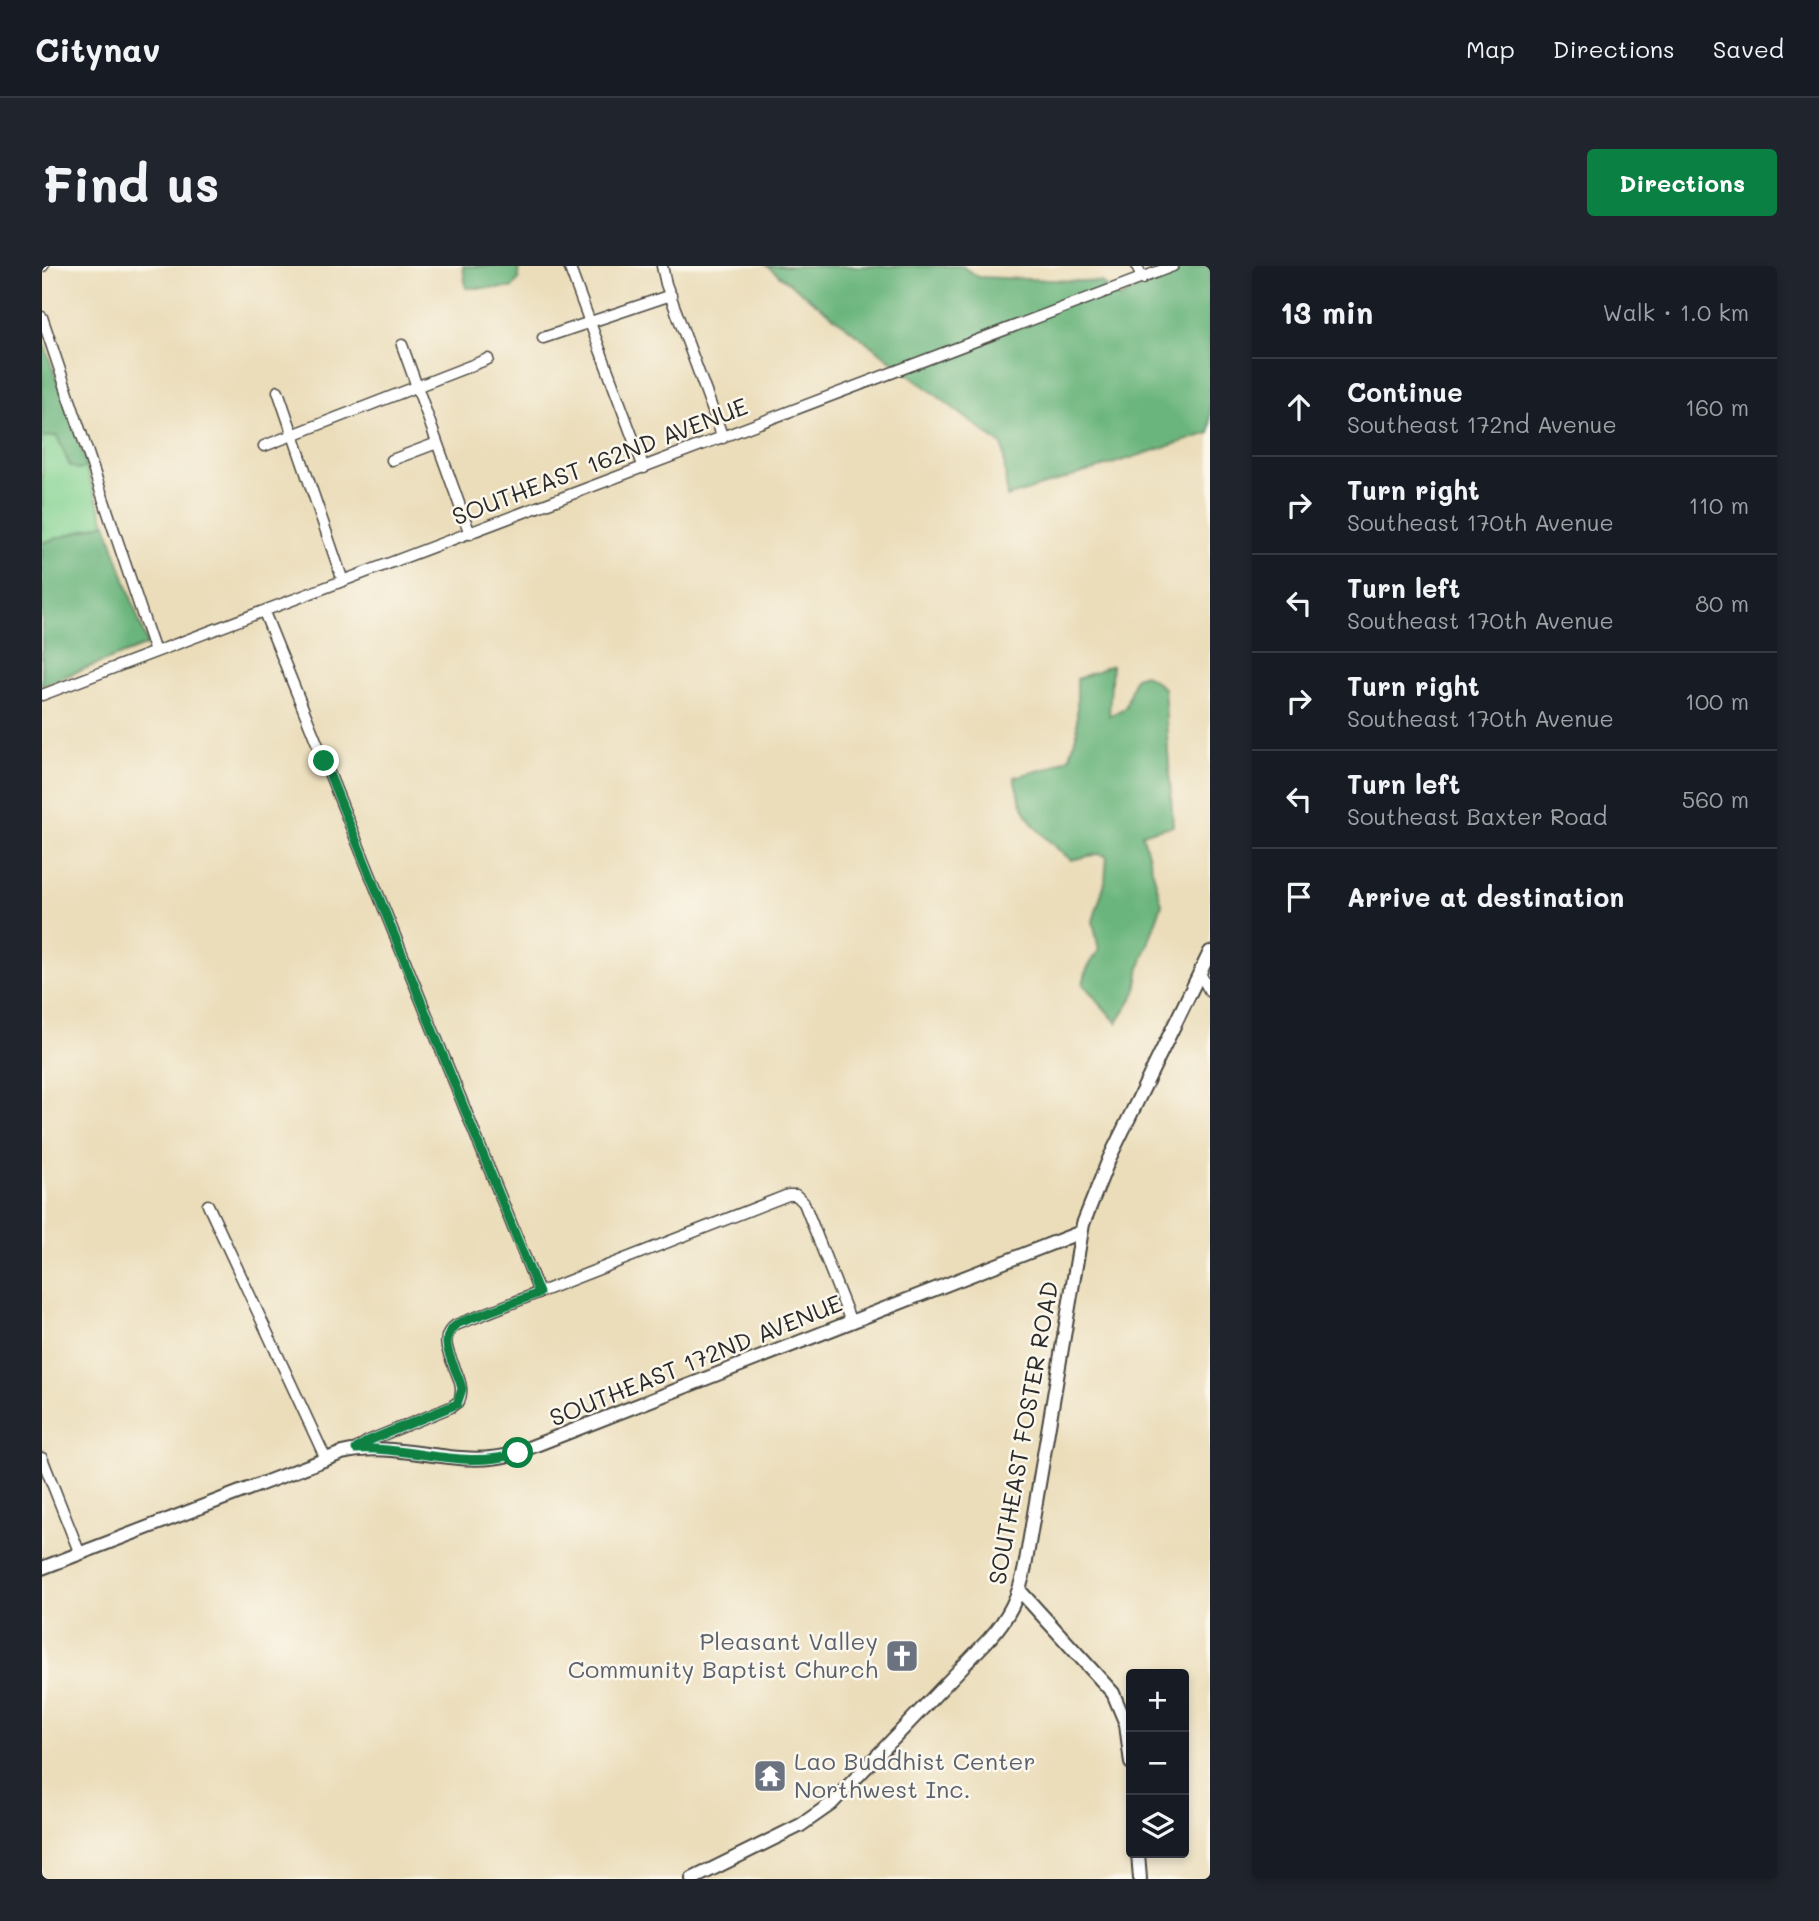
<!DOCTYPE html>
<html lang="en">
<head>
<meta charset="utf-8">
<style>
	:root { --surface:#171b24; --page:#20242c; --text:#f1f3f6; --muted:#9ea1a6; --line:#363941; --accent:#0b8043 }
	body { margin:0; font-family:Mali,sans-serif; background:var(--page); color:var(--text) }
	.controls { position:absolute; right:21px; bottom:21px; display:grid; overflow:hidden; border-radius:7px; box-shadow:0 4px 10px #0003 }
	.controls button { width:63px; height:63px; display:grid; place-items:center; padding:0; border:0; border-bottom:2px solid var(--line); background:var(--surface); color:var(--text); font:35px sans-serif }
	.stop { position:absolute; width:21px; height:21px; margin:-16px; border:5px solid #0b8043; border-radius:50%; background:#fff }
	.stop.end { background:#0b8043; border-color:#fff; box-shadow:0 2px 7px #0008 }
	.list { margin:0; padding:0; list-style:none }
	h2 { display:flex; justify-content:space-between; align-items:center; height:91px; margin:0; padding:0 28px; font-size:30px }
	h2 small { font-size:23px; font-weight:400; color:var(--muted) }
	.list li { display:grid; grid-template-columns:46px 1fr auto; gap:21px; align-items:center; box-sizing:border-box; height:98px; padding:0 28px; border-top:2px solid var(--line) }
	.list b { display:block; font-size:26px; white-space:nowrap }
	.list p { margin:0; font-size:23px; white-space:nowrap; color:var(--muted) }
	.list em { font-size:23px; font-style:normal; color:var(--muted) }
	.icon { flex:none; width:38px; height:38px; fill:none; stroke:currentColor; stroke-width:2; stroke-linecap:round; stroke-linejoin:round }
	.map { position:relative; flex:none; width:1168px; height:1613px; overflow:hidden; border-radius:7px }
	header { display:flex; align-items:center; gap:42px; box-sizing:border-box; height:98px; padding:0 35px; background:var(--surface); border-bottom:2px solid var(--line) }
	header strong { font-size:33px }
	nav { display:flex; gap:38px; margin-inline-start:auto; font-size:24px }
	.intro { display:flex; align-items:center; justify-content:space-between; box-sizing:border-box; height:168px; padding:0 42px }
	h1 { margin:0; font-size:49px }
	.button { padding:18px 32px; border-radius:7px; background:var(--accent); color:#fff; font-size:24px; font-weight:700 }
	main { display:flex; gap:42px; padding:0 42px }
	aside { flex:1; background:var(--surface); border-radius:7px; box-shadow:0 4px 10px #0003 }
	.map>svg:first-child { display:block }
</style>
</head>
<body>
<header>
<strong>Citynav</strong>
<nav><a>Map</a><a>Directions</a><a>Saved</a></nav>
</header>
<div class="intro"><h1>Find us</h1><a class="button">Directions</a></div>
<main>
<div class="map">
<svg width="1168" height="1613" viewBox="0 0 1168 1613">
	<rect width="100%" height="100%" fill="#fbf7ec"/>
	<filter id="ink" filterUnits="userSpaceOnUse"><feTurbulence type="fractalNoise" baseFrequency=".0143" numOctaves="2"/><feDisplacementMap in="SourceGraphic" scale="14" xChannelSelector="R" yChannelSelector="G"/><feConvolveMatrix kernelMatrix="1 2 1 2 8 2 1 2 1" color-interpolation-filters="sRGB"/></filter>
	<filter id="wash" filterUnits="userSpaceOnUse"><feTurbulence type="fractalNoise" baseFrequency=".00686" numOctaves="4" result="noise"/><feDisplacementMap in="SourceGraphic" scale="28" xChannelSelector="R" yChannelSelector="G"/><feGaussianBlur stdDeviation="1.57" result="paint"/><feColorMatrix in="noise" values="0 0 0 0 0 0 0 0 0 0 0 0 0 0 0 0 0 1.4 0 .05"/><feComposite in="paint" operator="in"/></filter>
	<g filter="url(#wash)">
		<rect width="100%" height="100%" fill="#ebddba"/>
		<path fill="#84d393" stroke="#587f5f" stroke-width="2" d="M0 74 105 379 0 419Z"/>
		<path fill="#6bb57d" stroke="#4b7054" stroke-width="2" d="M421 0H476L477 13 470 22H424Z
			M725 0H920L936 11 1059 16 1077 32 1137 0H1168V167L965 231 961 180Z
			M0 72 45 200 38 204 28 200 15 170 0 171Z
			M64 257 105 379 0 419V277Z
			M1070 399 1067 450 1083 442 1093 411 1103 408 1122 422 1131 560 1100 567 1120 638 1098 701 1094 726 1075 757 1041 718 1045 703 1057 684 1051 655 1063 616 1065 590 1056 588 1029 594C995 565 982 556 972 511L1007 502 1028 491 1035 465V413Z"/>
	</g>
	<g filter="url(#ink)">
		<g fill="none" stroke-linecap="round" stroke-linejoin="round">
			<defs>
				<path id="minor" d="M0 0H1
					M527 0 602 202
					M620 0 624 18 681 172
					M1095 0 1100 13
					M0 51 113 386
					M501 72 629 29
					M360 79 428 268
					M236 125 301 315
					M222 180 446 93
					M350 194 395 177
					M222 346 497 1026
					M0 429 1131 0
					M1158 707 1168 726
					M166 939 283 1191
					M314 1183 326 1175 409 1141 417 1135C429 1110 386 1078 414 1059L746 929H754L762 937 809 1056
					M0 1192 38 1288"/>
				<path id="major" d="M0 1302 300 1187C357 1173 414 1204 471 1188L1039 966
					M978 1325 1071 1427 1084 1458 1089 1497
					M1096 1587 1098 1613
					M650 1613 759 1559 789 1538 947 1373C967 1351 977 1330 983 1301L1041 958 1067 893 1168 686"/>
			</defs>
			<use href="#minor" stroke="#484640" stroke-width="13"/>
			<use href="#major" stroke="#484640" stroke-width="16"/>
			<use href="#minor" stroke="#fff" stroke-width="10"/>
			<use href="#major" stroke="#fff" stroke-width="12"/>
		</g>
	</g>
	<g fill="none" stroke-linecap="round" stroke-linejoin="round" filter="url(#ink)">
		<path stroke="#0b8043" stroke-width="9" d="M282 495 497 1027 417 1057C390 1073 416 1101 420 1123L415 1138 326 1175 314 1183C367 1180 425 1205 476 1187"/>
	</g>
	<defs>
		<symbol id="church-square" viewBox="-11 -11 22 22"><rect x="-9" y="-9" width="18" height="18" rx="4" fill="#6b7280" stroke="#fbf7ec"/><path d="M-1.2-6h2.4v3.5h3.3v2.4h-3.3V6h-2.4V-.1h-3.3v-2.4h3.3Z" fill="#fff"/></symbol>
		<symbol id="temple-square" viewBox="-11 -11 22 22"><rect x="-9" y="-9" width="18" height="18" rx="4" fill="#6b7280" stroke="#fbf7ec"/><path d="M0-6L5-2H3V0L6.5 2.5H4V6H1.5V3h-3V6H-4V2.5H-6.5L-3 0V-2H-5Z" fill="#fff"/></symbol>
	</defs>
	<g fill-rule="evenodd">
		<use href="#church-square" x="841" y="1371" width="38" height="38"/>
		<use href="#temple-square" x="709" y="1491" width="38" height="38"/>
	</g>
	<g text-anchor="middle" stroke-width="5" stroke-linejoin="round" paint-order="stroke">
		<g font-size="24" fill="#2b2b2b" stroke="#fbf7ec">
			<text transform="translate(558 196) rotate(-21)" y="8">SOUTHEAST 162ND AVENUE</text>
			<text transform="translate(654 1095) rotate(-22)" y="8">SOUTHEAST 172ND AVENUE</text>
			<text transform="translate(982 1167) rotate(-80)" y="8">SOUTHEAST FOSTER ROAD</text>
		</g>
		<g font-size="24" fill="#5b616d" stroke="#fbf7ec" text-anchor="end">
			<text x="836" y="1384">Pleasant Valley<tspan x="836" dy="28">Community Baptist Church</tspan></text>
			<text x="752" y="1504" text-anchor="start">Lao Buddhist Center<tspan x="752" dy="28">Northwest Inc.</tspan></text>
		</g>
	</g>
</svg>
<div class="controls">
<button>+</button>
<button>−</button>
<button><svg class="icon" aria-label="layers" viewBox="0 0 24 24"><path d="M12 4l9 5-9 5-9-5zM3 14l9 5 9-5"/></svg></button>
</div>
<div class="stop" style="left:476px;top:1187px"></div>
<div class="stop end" style="left:282px;top:495px"></div>
</div>
<aside>
<h2>13 min<small>Walk · 1.0 km</small></h2>
<ul class="list">
<li><svg class="icon" aria-label="ahead" viewBox="0 0 24 24"><path d="M12 20V5M6 11l6-6 6 6"/></svg><div><b>Continue</b><p>Southeast 172nd Avenue</p></div><em>160 m</em></li>
<li><svg class="icon" aria-label="right" viewBox="0 0 24 24"><path d="M7 20v-9h11M14 6l5 5-5 5"/></svg><div><b>Turn right</b><p>Southeast 170th Avenue</p></div><em>110 m</em></li>
<li><svg class="icon" aria-label="left" viewBox="0 0 24 24"><path d="M17 20v-9H6M10 6l-5 5 5 5"/></svg><div><b>Turn left</b><p>Southeast 170th Avenue</p></div><em>80 m</em></li>
<li><svg class="icon" aria-label="right" viewBox="0 0 24 24"><path d="M7 20v-9h11M14 6l5 5-5 5"/></svg><div><b>Turn right</b><p>Southeast 170th Avenue</p></div><em>100 m</em></li>
<li><svg class="icon" aria-label="left" viewBox="0 0 24 24"><path d="M17 20v-9H6M10 6l-5 5 5 5"/></svg><div><b>Turn left</b><p>Southeast Baxter Road</p></div><em>560 m</em></li>
<li><svg class="icon" aria-label="arrive" viewBox="0 0 24 24"><path d="M6 21V4h12l-3 4 3 4H6"/></svg><div><b>Arrive at destination</b></div></li>
</ul>
</aside>
</main>
</body>
</html>
